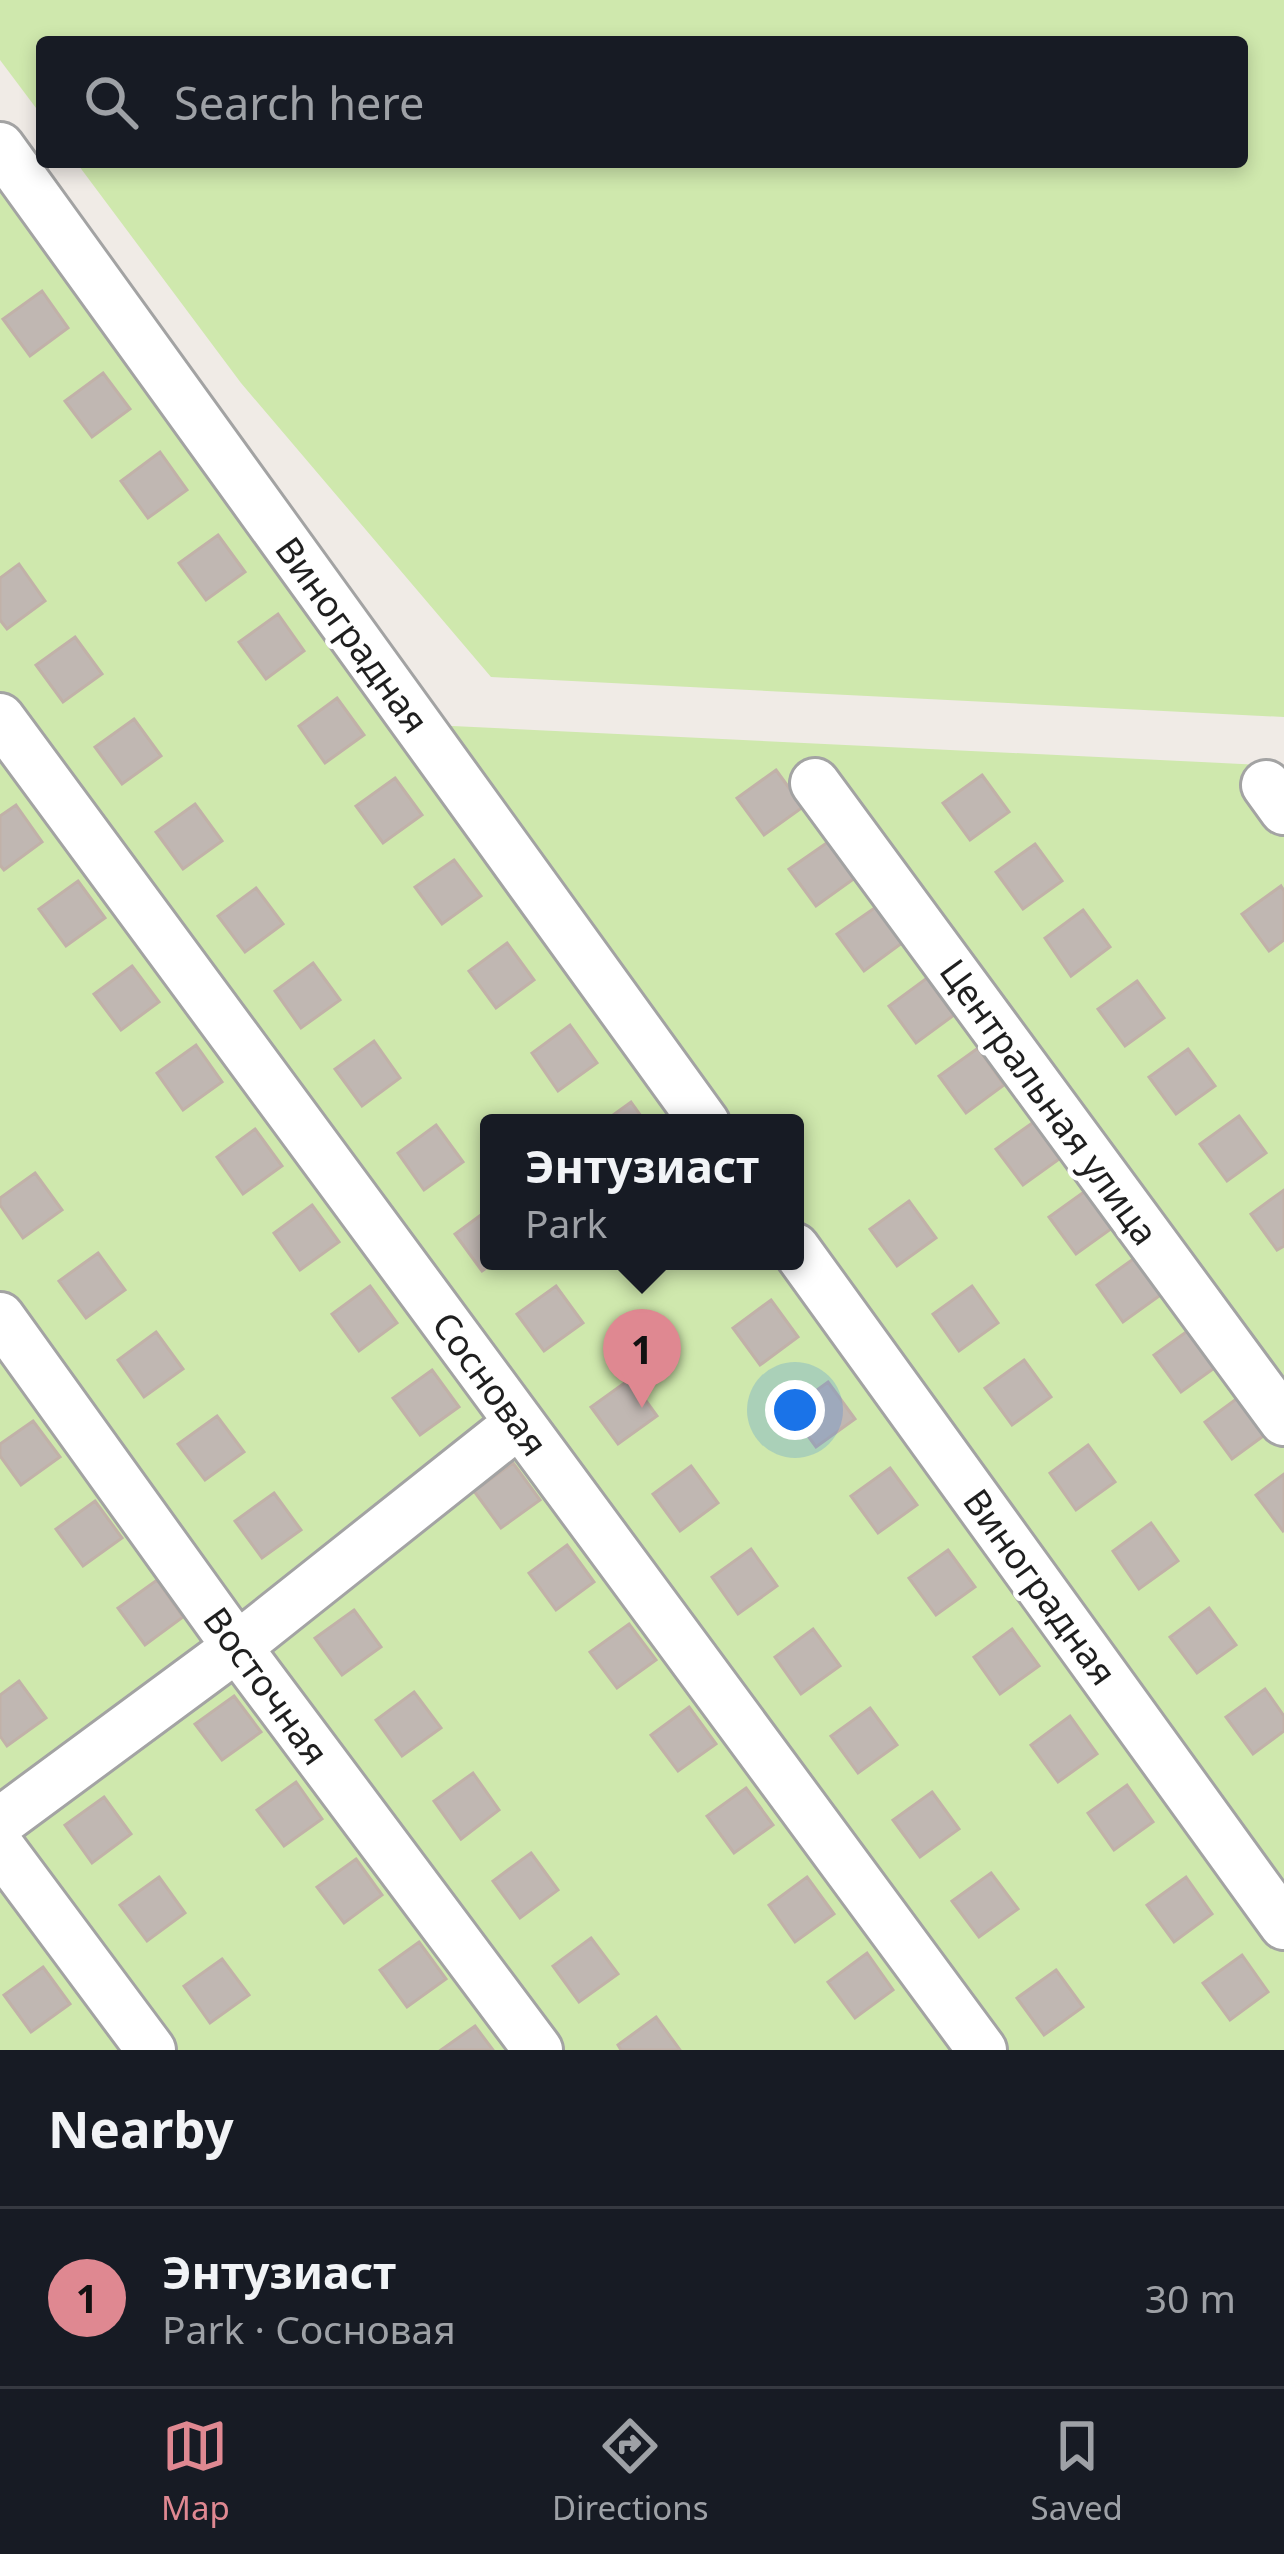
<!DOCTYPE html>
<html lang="en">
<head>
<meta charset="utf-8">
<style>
	:root { --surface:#171b24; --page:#242831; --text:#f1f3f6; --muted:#9ea1a6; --line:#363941; --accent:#df8891 }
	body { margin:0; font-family:"Noto Sans",sans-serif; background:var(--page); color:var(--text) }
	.you { position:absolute; left:795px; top:1410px; width:42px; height:42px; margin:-30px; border:9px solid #fff; border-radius:50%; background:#1a73e8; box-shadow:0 0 0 18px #1a73e833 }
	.badge { display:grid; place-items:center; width:78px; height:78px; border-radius:50%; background:var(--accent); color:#111; font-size:39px; font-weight:700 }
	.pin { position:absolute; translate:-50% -99px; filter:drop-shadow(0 3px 6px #0008) }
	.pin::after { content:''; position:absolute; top:63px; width:42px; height:36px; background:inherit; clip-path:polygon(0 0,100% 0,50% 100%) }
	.popup { position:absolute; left:480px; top:1114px; width:324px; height:156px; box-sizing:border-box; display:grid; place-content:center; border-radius:12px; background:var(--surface); filter:drop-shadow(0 3px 9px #0005); font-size:39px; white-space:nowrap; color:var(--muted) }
	.popup b { font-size:45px; color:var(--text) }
	.popup::after { content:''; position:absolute; left:50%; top:100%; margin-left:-24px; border:24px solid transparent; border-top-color:var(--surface) }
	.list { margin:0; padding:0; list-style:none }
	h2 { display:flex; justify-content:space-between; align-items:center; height:156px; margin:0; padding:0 48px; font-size:51px }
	h2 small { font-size:39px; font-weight:400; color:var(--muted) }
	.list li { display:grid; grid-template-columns:78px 1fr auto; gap:36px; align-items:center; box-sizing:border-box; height:180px; padding:0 48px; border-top:3px solid var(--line) }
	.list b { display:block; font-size:45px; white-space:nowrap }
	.list p { margin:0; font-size:39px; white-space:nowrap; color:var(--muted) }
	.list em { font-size:39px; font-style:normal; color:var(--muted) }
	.icon { flex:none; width:66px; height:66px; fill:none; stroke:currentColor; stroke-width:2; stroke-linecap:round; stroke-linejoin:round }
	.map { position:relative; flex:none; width:1284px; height:2050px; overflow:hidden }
	.search { position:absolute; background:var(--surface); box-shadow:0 6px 18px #0003; left:36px; right:36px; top:36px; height:132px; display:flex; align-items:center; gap:30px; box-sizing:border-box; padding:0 42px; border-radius:12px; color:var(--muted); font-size:45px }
	.sheet { height:336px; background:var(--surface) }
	nav { display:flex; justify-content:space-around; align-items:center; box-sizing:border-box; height:168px; border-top:3px solid var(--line); background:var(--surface); font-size:33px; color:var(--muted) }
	nav a { display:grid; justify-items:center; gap:6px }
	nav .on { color:var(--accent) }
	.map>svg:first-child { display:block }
</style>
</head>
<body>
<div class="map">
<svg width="1284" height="2050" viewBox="0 0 1284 2050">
	<rect width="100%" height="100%" fill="#f0ebe6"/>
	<path fill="#cfe8ad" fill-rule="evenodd" d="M0 0H1284V717L491 677 241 383 76 162H1242V42H42V116L0 60Z
		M0 158 411 724 1284 766V2050H0ZM489 1123H795V1261H489Z"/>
	<path fill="#c0b7b2" stroke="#c1b1a8" stroke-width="3" d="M42 291 68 328 30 356 3 319Z
		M103 373 130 409 92 437 65 401Z
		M160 452 187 490 148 518 121 481Z
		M218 535 245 572 206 600 179 563Z
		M19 564 45 601 7 629 0 620V578Z
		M278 614 304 651 266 679 239 642Z
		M75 637 102 674 63 702 36 665Z
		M337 698 364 735 325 763 299 726Z
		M134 719 161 756 122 784 95 747Z
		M776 770 803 807 764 835 737 798Z
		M982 775 1009 812 970 840 943 803Z
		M395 778 422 815 383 843 356 806Z
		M195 804 222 841 183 869 156 832Z
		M16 805 42 842 4 870 0 865V816Z
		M828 842 855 878 816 906 789 869Z
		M1035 844 1062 881 1023 909 996 872Z
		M454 860 481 896 442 924 415 887Z
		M78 881 105 918 66 946 39 909Z
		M1281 886 1284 891V940L1269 951 1242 914Z
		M256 888 283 924 245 952 218 916Z
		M876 907 902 943 864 971 837 934Z
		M1083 910 1110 947 1071 976 1045 938Z
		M507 943 534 980 496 1008 469 971Z
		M313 963 340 1000 301 1028 275 991Z
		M132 966 159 1002 121 1030 94 994Z
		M927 978 954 1015 916 1043 889 1006Z
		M1137 981 1164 1018 1125 1046 1098 1009Z
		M570 1025 597 1063 558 1091 532 1053Z
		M374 1041 400 1078 362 1106 335 1069Z
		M196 1045 222 1082 183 1110 157 1073Z
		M978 1048 1004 1085 966 1113 939 1076Z
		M1188 1049 1215 1086 1176 1114 1149 1077Z
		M631 1102 646 1123H602Z
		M1239 1116 1266 1153 1227 1181 1200 1144Z
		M1035 1121 1062 1157 1023 1185 996 1149Z
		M436 1125 463 1162 424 1190 398 1153Z
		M255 1129 282 1166 243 1194 217 1157Z
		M35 1173 62 1210 23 1238 0 1205V1198Z
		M1088 1189 1115 1226 1076 1254 1049 1217Z
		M1284 1190V1246L1277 1250 1251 1214Z
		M909 1201 936 1238 897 1266 870 1229Z
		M312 1205 339 1242 300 1270 274 1233Z
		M489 1209V1261H496L482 1271 455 1234Z
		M98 1253 125 1290 86 1318 59 1281Z
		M1136 1257 1162 1294 1123 1322 1097 1285Z
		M370 1286 397 1323 359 1351 332 1314Z
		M556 1286 583 1323 544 1351 517 1314Z
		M972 1286 998 1323 959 1351 933 1314Z
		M771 1300 798 1337 760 1365 733 1328Z
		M1193 1327 1220 1364 1181 1392 1154 1355Z
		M156 1332 183 1369 144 1397 118 1360Z
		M1024 1360 1051 1397 1012 1425 985 1388Z
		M432 1370 459 1407 420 1435 393 1398Z
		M630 1379 657 1416 618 1444 591 1407Z
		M828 1382 855 1419 816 1447 789 1410Z
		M1243 1394 1270 1431 1232 1459 1205 1422Z
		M217 1416 244 1452 205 1480 178 1444Z
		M33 1421 60 1457 21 1485 0 1456V1444Z
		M1088 1445 1115 1482 1076 1510 1050 1473Z
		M513 1463 540 1500 501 1528 474 1491Z
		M691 1466 718 1503 680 1531 653 1494Z
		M890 1468 917 1505 878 1533 851 1496Z
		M1284 1474V1530L1283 1531 1256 1495Z
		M274 1493 301 1530 262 1558 235 1521Z
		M95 1501 122 1538 83 1566 56 1529Z
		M1151 1523 1178 1561 1139 1589 1113 1551Z
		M567 1545 594 1582 556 1610 529 1573Z
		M751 1549 777 1586 738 1614 712 1577Z
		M948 1550 975 1587 936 1615 909 1578Z
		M157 1580 183 1617 145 1645 118 1608Z
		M1209 1608 1236 1645 1197 1673 1170 1637Z
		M354 1610 381 1647 342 1675 315 1638Z
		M629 1624 656 1660 617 1688 590 1652Z
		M813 1629 840 1666 801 1694 775 1657Z
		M1012 1629 1039 1666 1000 1694 974 1657Z
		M19 1681 46 1718 7 1746 0 1736V1695Z
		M1265 1689 1284 1716V1731L1253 1754 1226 1717Z
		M414 1692 441 1728 402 1756 376 1720Z
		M234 1696 261 1732 222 1760 195 1724Z
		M689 1707 716 1744 678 1771 651 1735Z
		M870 1708 897 1745 858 1773 831 1736Z
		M1070 1716 1097 1754 1058 1782 1031 1745Z
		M473 1773 499 1810 461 1839 434 1801Z
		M296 1782 322 1819 284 1846 257 1810Z
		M1127 1785 1153 1822 1114 1850 1088 1813Z
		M746 1788 773 1825 734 1853 707 1816Z
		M932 1792 959 1829 920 1857 893 1820Z
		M104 1797 131 1834 92 1863 65 1825Z
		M531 1853 558 1890 520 1918 493 1881Z
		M356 1859 382 1895 344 1923 317 1887Z
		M991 1873 1018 1909 979 1937 952 1901Z
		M159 1877 185 1913 147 1941 120 1905Z
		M807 1877 834 1914 795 1942 769 1905Z
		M1186 1877 1212 1914 1174 1942 1147 1905Z
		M591 1938 618 1974 579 2002 553 1966Z
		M419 1942 446 1979 407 2007 380 1970Z
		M867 1953 893 1990 855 2018 828 1982Z
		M1242 1955 1268 1992 1230 2020 1203 1983Z
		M222 1959 249 1995 210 2023 184 1986Z
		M43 1967 70 2004 31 2032 4 1995Z
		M1056 1970 1083 2007 1044 2035 1017 1998Z
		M656 2017 680 2050H621L618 2045Z
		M475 2026 493 2050H441Z"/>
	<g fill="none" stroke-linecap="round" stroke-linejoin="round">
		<defs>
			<path id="minor" d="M0 147 705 1123
				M0 718 982 2050
				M815 783 1284 1421
				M1266 785 1284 810
				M795 1248 1284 1925
				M0 1317 237 1647 538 2050
				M0 1822 237 1647 519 1423
				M0 1847 151 2050"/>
		</defs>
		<use href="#minor" stroke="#a3a3a3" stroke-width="54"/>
		<use href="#minor" stroke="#fff" stroke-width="48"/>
	</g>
	<g text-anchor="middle" stroke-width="10" stroke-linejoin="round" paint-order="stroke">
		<g font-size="36" fill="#1f1f1f" stroke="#fff">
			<text transform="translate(352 635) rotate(54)" y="13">Виноградная</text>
			<text transform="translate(1049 1102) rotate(54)" y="13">Центральная улица</text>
			<text transform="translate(490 1384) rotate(54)" y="13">Сосновая</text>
			<text transform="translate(1040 1587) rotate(54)" y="13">Виноградная</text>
			<text transform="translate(266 1686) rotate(54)" y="13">Восточная</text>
		</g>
	</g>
</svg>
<div class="you"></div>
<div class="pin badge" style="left:642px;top:1408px">1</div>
<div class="popup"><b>Энтузиаст</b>Park</div>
<div class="search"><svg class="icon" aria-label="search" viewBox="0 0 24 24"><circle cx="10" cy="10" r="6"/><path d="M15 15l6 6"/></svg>Search here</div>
</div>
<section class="sheet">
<h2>Nearby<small></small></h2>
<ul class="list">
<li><span class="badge">1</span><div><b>Энтузиаст</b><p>Park · Сосновая</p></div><em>30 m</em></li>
</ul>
</section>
<nav>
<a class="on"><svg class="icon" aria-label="map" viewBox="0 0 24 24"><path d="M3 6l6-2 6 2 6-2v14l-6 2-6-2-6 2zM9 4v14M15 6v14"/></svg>Map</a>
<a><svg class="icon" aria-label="directions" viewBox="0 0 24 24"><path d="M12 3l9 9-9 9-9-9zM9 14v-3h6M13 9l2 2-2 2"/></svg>Directions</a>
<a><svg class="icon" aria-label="saved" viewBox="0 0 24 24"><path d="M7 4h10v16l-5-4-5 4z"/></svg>Saved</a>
</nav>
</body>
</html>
